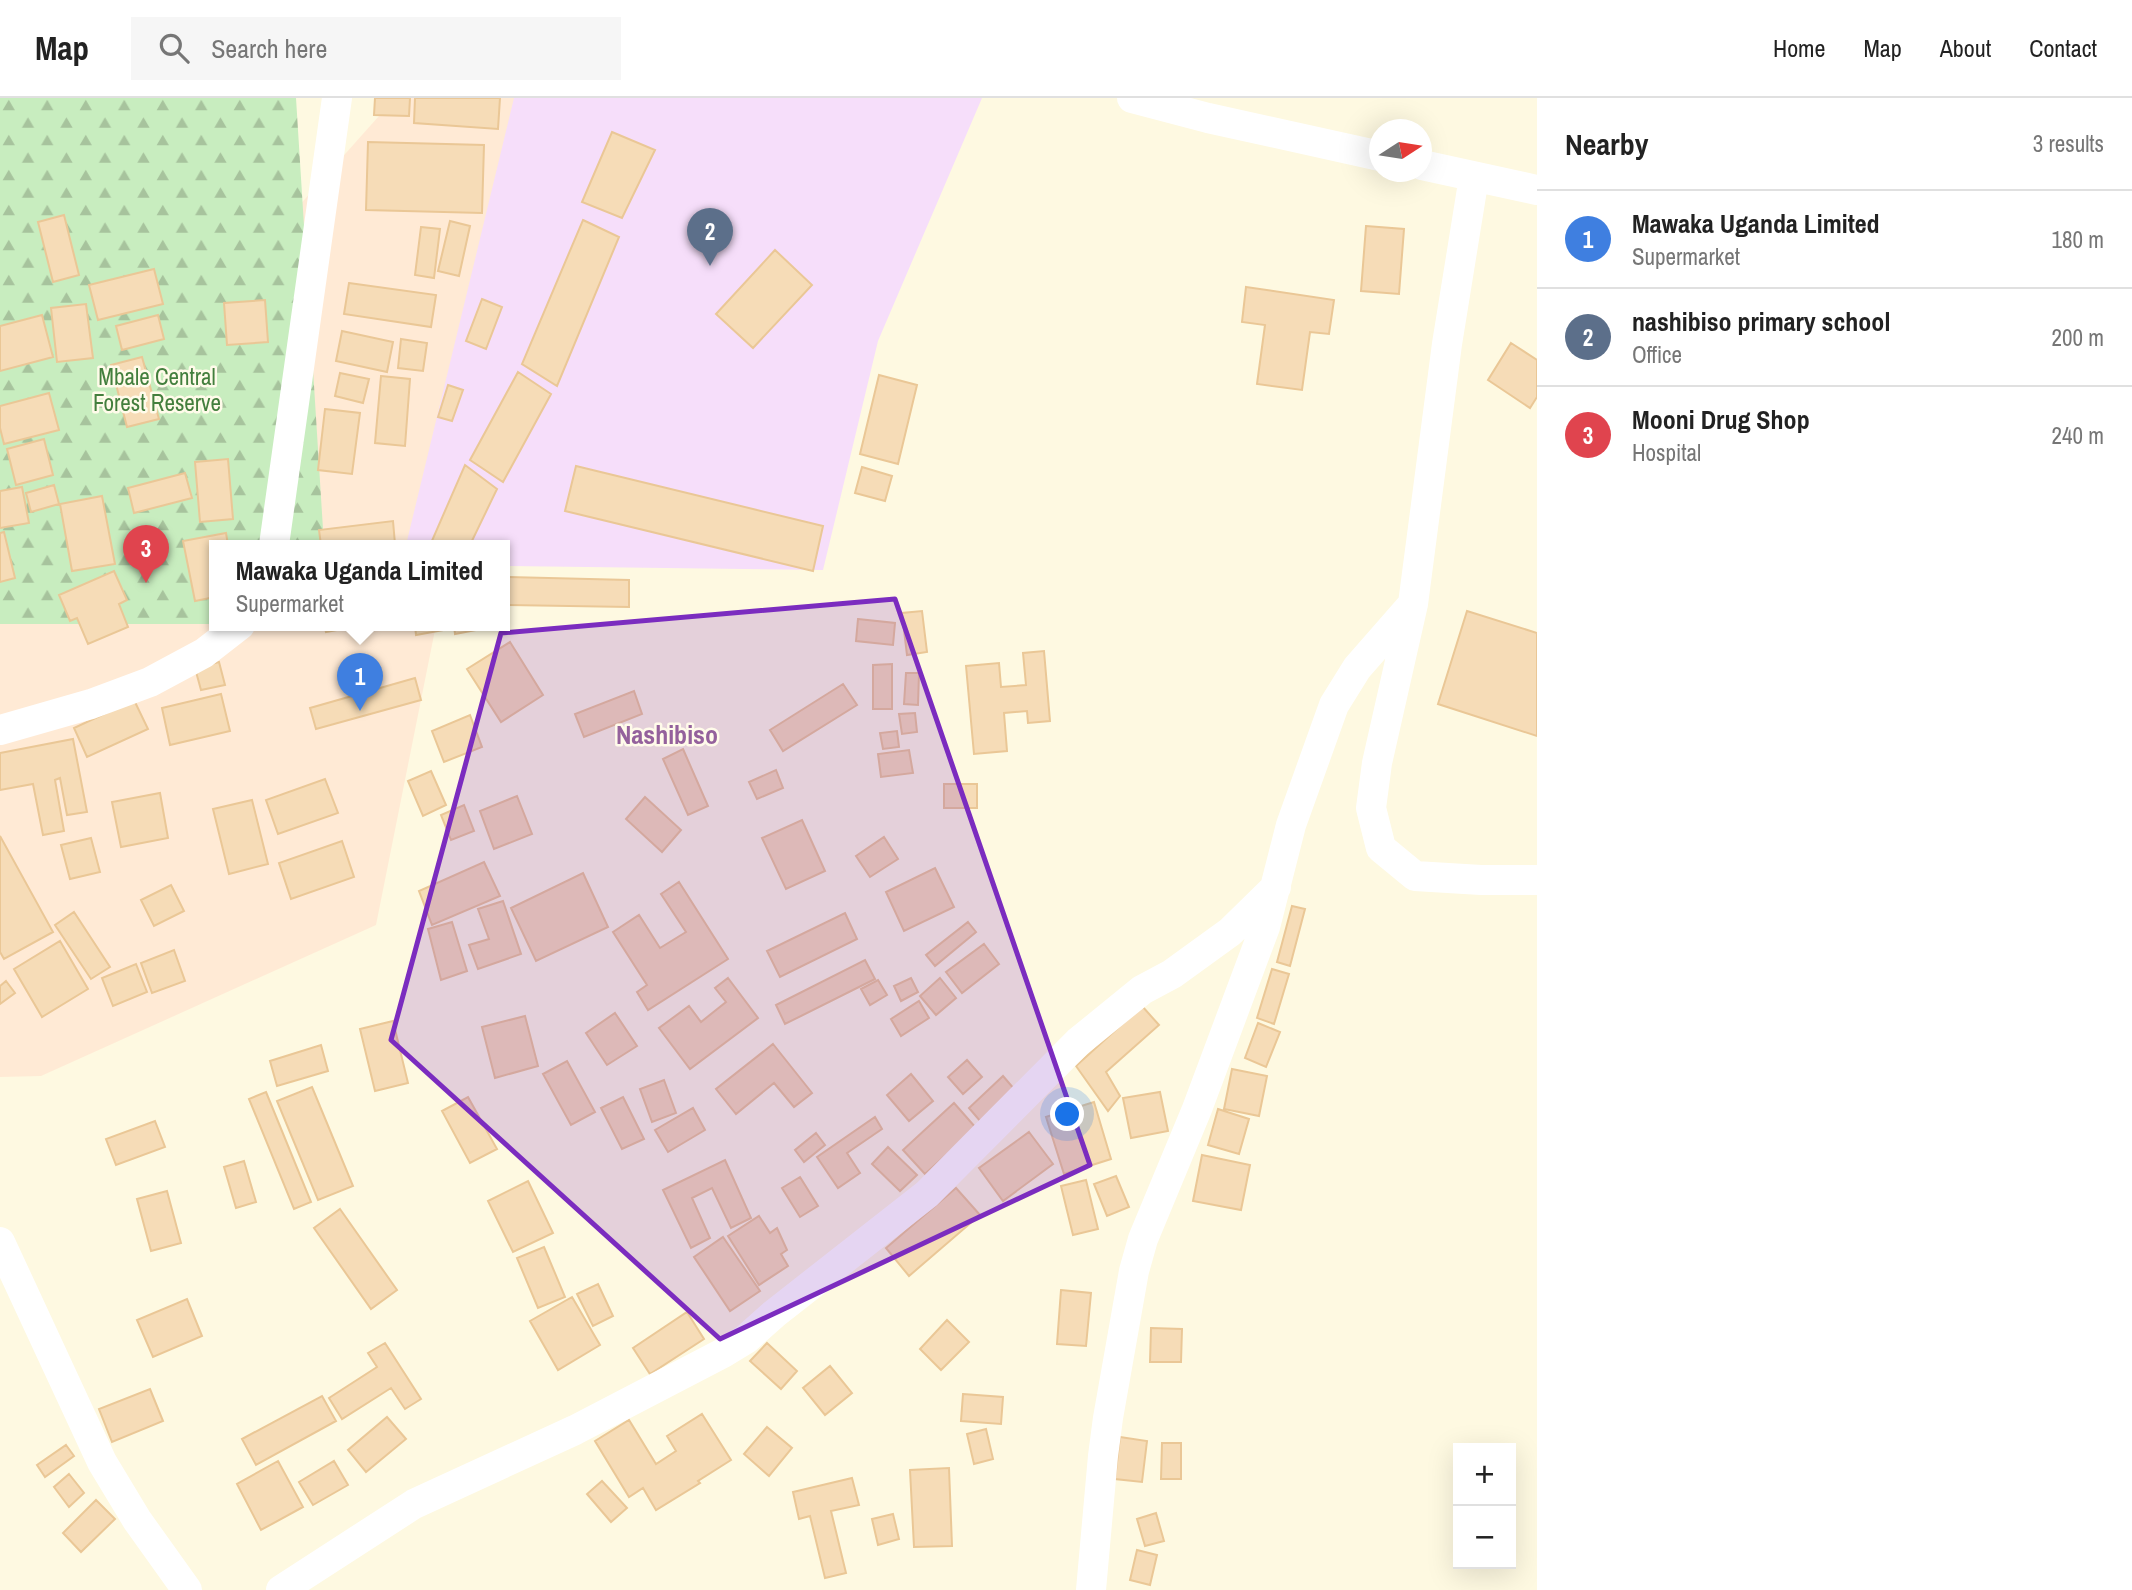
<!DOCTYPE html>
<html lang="en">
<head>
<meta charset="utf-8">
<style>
	:root { --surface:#fff; --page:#f6f6f6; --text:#222; --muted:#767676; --line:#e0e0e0; --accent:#0b8043 }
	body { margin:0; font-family:"Archivo Narrow",sans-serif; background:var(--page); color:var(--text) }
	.controls { position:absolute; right:21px; bottom:21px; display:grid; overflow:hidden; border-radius:0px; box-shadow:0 7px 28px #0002 }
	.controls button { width:63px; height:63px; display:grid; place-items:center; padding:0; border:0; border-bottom:2px solid var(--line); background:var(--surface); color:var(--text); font:35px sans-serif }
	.compass { position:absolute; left:1369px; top:21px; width:63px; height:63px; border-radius:50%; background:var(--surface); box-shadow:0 7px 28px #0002; rotate:78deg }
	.you { position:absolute; left:1068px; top:1017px; width:24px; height:24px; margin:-18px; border:5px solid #fff; border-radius:50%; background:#1a73e8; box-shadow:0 0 0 10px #1a73e833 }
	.badge { display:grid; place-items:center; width:46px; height:46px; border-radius:50%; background:var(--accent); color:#fff; font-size:23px; font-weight:700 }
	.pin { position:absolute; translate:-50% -58px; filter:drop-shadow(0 2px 4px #0008) }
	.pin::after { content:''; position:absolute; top:37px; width:24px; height:21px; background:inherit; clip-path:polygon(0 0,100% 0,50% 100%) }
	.popup { position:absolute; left:209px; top:442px; width:301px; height:91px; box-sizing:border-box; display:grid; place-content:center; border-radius:0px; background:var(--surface); filter:drop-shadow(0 2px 5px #0005); font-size:23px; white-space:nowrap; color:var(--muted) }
	.popup b { font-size:26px; color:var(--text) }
	.popup::after { content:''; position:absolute; left:50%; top:100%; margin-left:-14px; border:14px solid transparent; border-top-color:var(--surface) }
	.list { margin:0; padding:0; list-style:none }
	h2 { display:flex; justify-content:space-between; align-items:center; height:91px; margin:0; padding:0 28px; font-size:30px }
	h2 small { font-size:23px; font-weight:400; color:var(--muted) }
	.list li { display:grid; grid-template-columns:46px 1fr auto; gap:21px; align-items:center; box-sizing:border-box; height:98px; padding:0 28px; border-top:2px solid var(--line) }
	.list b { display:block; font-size:26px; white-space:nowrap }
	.list p { margin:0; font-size:23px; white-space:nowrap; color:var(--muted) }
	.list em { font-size:23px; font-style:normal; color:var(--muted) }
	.icon { flex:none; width:38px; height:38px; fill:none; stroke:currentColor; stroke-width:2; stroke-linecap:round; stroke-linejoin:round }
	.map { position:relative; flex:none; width:1537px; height:1492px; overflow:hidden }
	header { display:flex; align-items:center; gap:42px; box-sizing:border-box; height:98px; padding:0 35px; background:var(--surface); border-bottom:2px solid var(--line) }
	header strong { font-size:33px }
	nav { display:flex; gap:38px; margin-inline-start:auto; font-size:24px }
	.search { width:490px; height:63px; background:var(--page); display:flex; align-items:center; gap:18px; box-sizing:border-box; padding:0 24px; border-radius:0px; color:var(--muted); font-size:26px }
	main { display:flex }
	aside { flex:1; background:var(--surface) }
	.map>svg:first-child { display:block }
</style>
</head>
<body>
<header>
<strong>Map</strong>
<div class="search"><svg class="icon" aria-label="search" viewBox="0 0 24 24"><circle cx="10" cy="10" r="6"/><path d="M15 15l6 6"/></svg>Search here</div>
<nav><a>Home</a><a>Map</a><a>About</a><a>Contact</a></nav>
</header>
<main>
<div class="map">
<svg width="1537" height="1492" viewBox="0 0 1537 1492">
	<defs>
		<pattern id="forest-firs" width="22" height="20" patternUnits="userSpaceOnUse" patternTransform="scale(1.75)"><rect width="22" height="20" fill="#c8edbf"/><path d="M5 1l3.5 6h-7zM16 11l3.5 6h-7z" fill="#a7c39d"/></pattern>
	</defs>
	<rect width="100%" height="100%" fill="#fef9e1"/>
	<path fill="#ffead5" d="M395 0H557L453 447H215V527H436L376 827 41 978 0 979V220L232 183Z"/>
	<path fill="#f6defa" d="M514 0H982L878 243 823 472 505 468V447H406Z"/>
	<path fill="url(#forest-firs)" d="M0 0H296L324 447H215V526H0Z"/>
	<path fill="#f6dcb7" stroke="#eac796" stroke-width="2" d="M375 0H410L409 18 374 17Z
		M415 0H500L498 31 414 25Z
		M612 34 655 52 622 120 582 104Z
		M368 44 484 47 482 115 366 112Z
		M64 117 79 177 53 184 38 124Z
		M583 122 619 139 557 288 522 266Z
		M450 123 470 128 459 178 438 173Z
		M1366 128 1404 131 1399 196 1361 193Z
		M421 129 440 131 434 180 415 177Z
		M775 152 812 187 753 250 716 216Z
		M154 171 163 206 98 222 89 187Z
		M349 185 436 197 431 229 344 216Z
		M1246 189 1334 202 1329 236 1310 234 1302 292 1257 286 1265 227 1242 224Z
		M482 201 502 209 486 251 466 243Z
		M265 202 268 244 227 247 224 205Z
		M86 206 93 260 57 264 51 210Z
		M42 217 53 259 0 273V228Z
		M158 217 164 241 122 252 116 228Z
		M342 233 393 244 387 274 336 263Z
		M401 241 427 245 423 273 398 270Z
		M1511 245 1537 262V299L1530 310 1488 282Z
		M142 259 159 321 127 329 111 267Z
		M518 274 551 296 503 384 470 362Z
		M340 275 369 281 363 305 335 298Z
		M879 277 917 287 898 366 860 356Z
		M381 278 410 281 405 348 375 345Z
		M448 287 463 292 452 323 438 319Z
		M49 295 59 332 4 346 0 330V308Z
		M325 311 360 315 352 376 318 372Z
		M44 341 53 377 16 387 7 351Z
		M228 361 233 421 200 424 195 364Z
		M465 367 497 391 470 447 431 445Z
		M576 368 823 428 813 473 565 413Z
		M862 369 892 378 885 403 855 395Z
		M185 375 192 400 134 415 128 390Z
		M54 387 59 406 31 414 26 395Z
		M22 389 29 425 0 430V393Z
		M102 398 115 466 72 473 60 406Z
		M393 423 395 446 321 447 319 432Z
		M4 434 15 480 0 484V435Z
		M226 435 228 447H215V499L195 503 183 443Z
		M114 473 127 502 119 506 128 529 88 546 77 520 70 523 59 497Z
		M505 479 629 482V509L505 507Z
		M922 513 927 554 907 557 902 515Z
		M1467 513 1537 535V638L1438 606Z
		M858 521 895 525 893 547 856 543Z
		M324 527H363L326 534Z
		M415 527H448L449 531 416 537Z
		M454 527H497V528L455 536Z
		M510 544 543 597 501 624 467 571Z
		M1044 553 1050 623 1028 625 1027 613 1004 615 1007 653 974 656 966 568 999 565 1001 589 1026 587 1023 555Z
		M219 564 225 587 201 592 195 570Z
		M892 566V611H873V567Z
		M906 575H919L918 607 904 606Z
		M415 580 421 602 316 631 310 610Z
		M843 586 857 607 783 653 770 632Z
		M634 593 642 616 584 639 575 616Z
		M221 596 230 633 170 647 162 610Z
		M134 602 148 631 87 659 74 630Z
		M915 615 917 634 902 636 899 616Z
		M470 617 482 649 444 664 432 633Z
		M897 633 899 649 883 651 880 635Z
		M73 641 87 714 67 717 60 680 55 682 64 733 43 737 33 686 0 692V655Z
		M683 651 708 708 688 717 663 661Z
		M909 652 913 675 881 679 878 656Z
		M776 672 783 690 757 701 749 684Z
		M431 673 446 707 423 718 408 683Z
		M325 681 338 715 278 736 266 702Z
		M944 686H977V710H944Z
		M160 695 168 740 121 749 112 704Z
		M517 698 532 736 494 751 480 713Z
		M645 699 681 732 662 754 626 721Z
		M252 702 268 766 229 776 213 711Z
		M464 707 474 733 451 742 441 717Z
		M802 722 825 773 786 791 762 740Z
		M0 738 53 834 4 861 0 854Z
		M884 739 898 761 870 779 856 758Z
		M91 740 100 774 70 781 61 747Z
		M342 743 354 779 291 801 279 765Z
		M484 764 500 798 432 827 419 793Z
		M935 770 954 809 904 833 886 794Z
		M583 775 608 829 536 863 511 810Z
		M679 784 728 861 648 912 637 894 647 887 613 834 639 817 660 850 686 834 661 796Z
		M171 787 184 813 154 828 141 802Z
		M503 803 521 856 478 871 469 847 489 841 478 811Z
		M1292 808 1305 811 1290 868 1277 864Z
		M74 814 110 869 91 881 55 827Z
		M845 815 857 841 780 879 767 853Z
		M452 824 467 873 441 882 428 831Z
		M968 824 976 834 935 868 926 857Z
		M60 843 88 891 42 919 14 871Z
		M984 846 999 866 962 895 946 874Z
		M174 852 185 883 152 895 141 865Z
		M865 862 875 881 785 926 776 907Z
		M136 866 147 894 113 908 102 880Z
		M1272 871 1289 876 1274 926 1257 920Z
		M728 880 758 920 690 971 659 930 689 908 701 924 726 904 715 890Z
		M911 880 918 894 901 903 894 888Z
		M940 880 956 900 936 917 920 898Z
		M878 882 887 897 870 907 861 891Z
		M6 883 15 895 0 906V888Z
		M919 903 929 920 901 938 891 921Z
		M1142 908 1159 927 1106 974 1120 998 1108 1013 1076 968Z
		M615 915 637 948 607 967 586 935Z
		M525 918 538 968 495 980 482 929Z
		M393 923 408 985 375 993 360 931Z
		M1258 925 1280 934 1266 969 1245 960Z
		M773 946 812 995 794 1009 774 985 736 1016 716 991Z
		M321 947 328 973 277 988 270 963Z
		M967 962 982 979 963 996 948 979Z
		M567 963 595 1014 571 1027 543 976Z
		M1232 971 1267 978 1259 1018 1224 1011Z
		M911 976 933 1003 909 1023 887 997Z
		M1003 978 1015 992 981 1024 969 1010Z
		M664 982 676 1015 652 1024 640 991Z
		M312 989 353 1088 318 1102 277 1003Z
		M266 994 311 1104 294 1111 249 1001Z
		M1160 994 1168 1033 1131 1040 1123 1000Z
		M468 999 497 1051 470 1065 442 1013Z
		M623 999 644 1041 622 1051 601 1010Z
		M1094 1004 1111 1061 1064 1076 1046 1019Z
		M954 1005 976 1030 925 1076 903 1052Z
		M693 1010 705 1032 668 1054 655 1032Z
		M1218 1011 1249 1021 1239 1056 1208 1047Z
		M875 1019 882 1031 847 1055 860 1075 838 1090 817 1059Z
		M155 1023 165 1049 116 1067 106 1041Z
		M1029 1034 1053 1066 1003 1103 979 1070Z
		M816 1035 825 1047 804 1064 795 1052Z
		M888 1049 917 1077 900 1093 872 1066Z
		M1202 1057 1250 1067 1241 1112 1193 1103Z
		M725 1062 751 1120 731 1130 712 1090 692 1100 710 1140 691 1150 663 1092Z
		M244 1063 256 1104 236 1110 224 1069Z
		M1116 1078 1129 1109 1107 1118 1094 1086Z
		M800 1079 818 1108 800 1119 782 1090Z
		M1086 1082 1098 1131 1073 1137 1061 1088Z
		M528 1083 553 1135 513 1154 488 1103Z
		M956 1090 980 1117 909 1178 886 1150Z
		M167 1093 181 1145 151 1153 137 1101Z
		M340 1111 397 1192 371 1211 314 1130Z
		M759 1118 770 1135 777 1130 787 1152 781 1156 788 1168 759 1187 728 1138Z
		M723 1139 760 1193 730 1213 694 1159Z
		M544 1149 565 1199 538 1210 517 1160Z
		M598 1186 613 1218 593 1228 577 1196Z
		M1061 1192 1091 1195 1086 1248 1057 1246Z
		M572 1199 600 1247 558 1272 530 1223Z
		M187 1201 202 1238 153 1259 137 1222Z
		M687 1214 704 1241 650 1276 633 1250Z
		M947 1222 969 1244 941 1272 920 1251Z
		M1151 1230 1182 1231 1181 1264H1150Z
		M385 1245 421 1301 405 1311 391 1290 342 1321 329 1300 377 1269 368 1255Z
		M767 1245 797 1273 781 1291 750 1263Z
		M830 1268 852 1295 825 1317 803 1290Z
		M150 1291 163 1323 112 1344 99 1311Z
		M963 1296 1003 1299 1001 1326 961 1323Z
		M322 1298 336 1323 256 1367 242 1341Z
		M702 1316 731 1362 698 1383 700 1385 656 1412 643 1390 629 1399 595 1343 629 1322 656 1366 676 1353 667 1338Z
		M387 1319 406 1341 366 1374 348 1352Z
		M767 1329 792 1350 769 1378 744 1356Z
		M986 1331 993 1361 974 1366 967 1336Z
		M1120 1339 1147 1343 1142 1384 1115 1381Z
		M1162 1345H1181V1381H1161Z
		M66 1347 74 1358 45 1379 37 1367Z
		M278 1363 303 1409 261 1432 237 1386Z
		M334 1363 348 1387 313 1407 299 1384Z
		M949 1370 952 1448 914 1449 910 1372Z
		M69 1376 84 1395 69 1409 54 1389Z
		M852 1380 859 1407 831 1413 846 1475 825 1480 810 1418 799 1421 793 1394Z
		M602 1383 627 1410 611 1424 587 1396Z
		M96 1402 115 1421 81 1454 63 1435Z
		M1156 1415 1164 1443 1145 1448 1137 1421Z
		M893 1416 899 1441 878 1447 872 1421Z
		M1137 1452 1157 1457 1150 1487 1130 1482Z"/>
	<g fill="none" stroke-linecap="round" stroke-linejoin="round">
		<path stroke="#fff" stroke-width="30" d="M1132 0 1208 20 1380 58
			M1422 67 1537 92
			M1474 79 1447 246 1413 506 1377 665 1371 710 1381 750 1415 778 1481 782H1537
			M274 447 337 0
			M0 632 91 606 150 584 204 555 240 527
			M0 1144 102 1364 137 1422 187 1492
			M281 1492 414 1406 575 1332 723 1255 746 1241 774 1216 927 1096 1078 944 1142 892 1172 876 1230 834 1276 789
			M1091 1492 1103 1358 1108 1320 1134 1173 1143 1141 1197 1011 1265 829 1291 727 1334 607 1357 570 1413 506"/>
	</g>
	<path fill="#7b2cbf" fill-opacity="0.2" stroke="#7b2cbf" stroke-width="5" stroke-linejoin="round" d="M895 501 1090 1067 720 1241 391 942 501 535Z"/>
	<g text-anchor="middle" stroke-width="5" stroke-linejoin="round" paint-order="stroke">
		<g font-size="23" fill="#437f3d" stroke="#fffbea">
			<text x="157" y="287">Mbale Central<tspan x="157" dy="26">Forest Reserve</tspan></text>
		</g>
		<g font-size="26" font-weight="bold" fill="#94619c" stroke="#fffbea">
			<text x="667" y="646">Nashibiso</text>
		</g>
	</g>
</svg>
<div class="controls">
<button>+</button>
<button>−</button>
</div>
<svg class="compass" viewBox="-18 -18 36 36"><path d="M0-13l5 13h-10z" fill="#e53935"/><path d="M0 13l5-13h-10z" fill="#767676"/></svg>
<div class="you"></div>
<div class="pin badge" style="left:360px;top:613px;background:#3f7fe0">1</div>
<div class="popup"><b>Mawaka Uganda Limited</b>Supermarket</div>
<div class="pin badge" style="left:710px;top:168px;background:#5c6f8a">2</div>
<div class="pin badge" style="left:146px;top:485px;background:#e0444e">3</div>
</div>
<aside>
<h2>Nearby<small>3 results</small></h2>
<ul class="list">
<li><span class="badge" style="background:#3f7fe0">1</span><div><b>Mawaka Uganda Limited</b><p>Supermarket</p></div><em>180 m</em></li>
<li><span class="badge" style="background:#5c6f8a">2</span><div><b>nashibiso primary school</b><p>Office</p></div><em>200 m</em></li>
<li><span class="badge" style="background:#e0444e">3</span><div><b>Mooni Drug Shop</b><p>Hospital</p></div><em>240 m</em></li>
</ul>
</aside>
</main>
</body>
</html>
